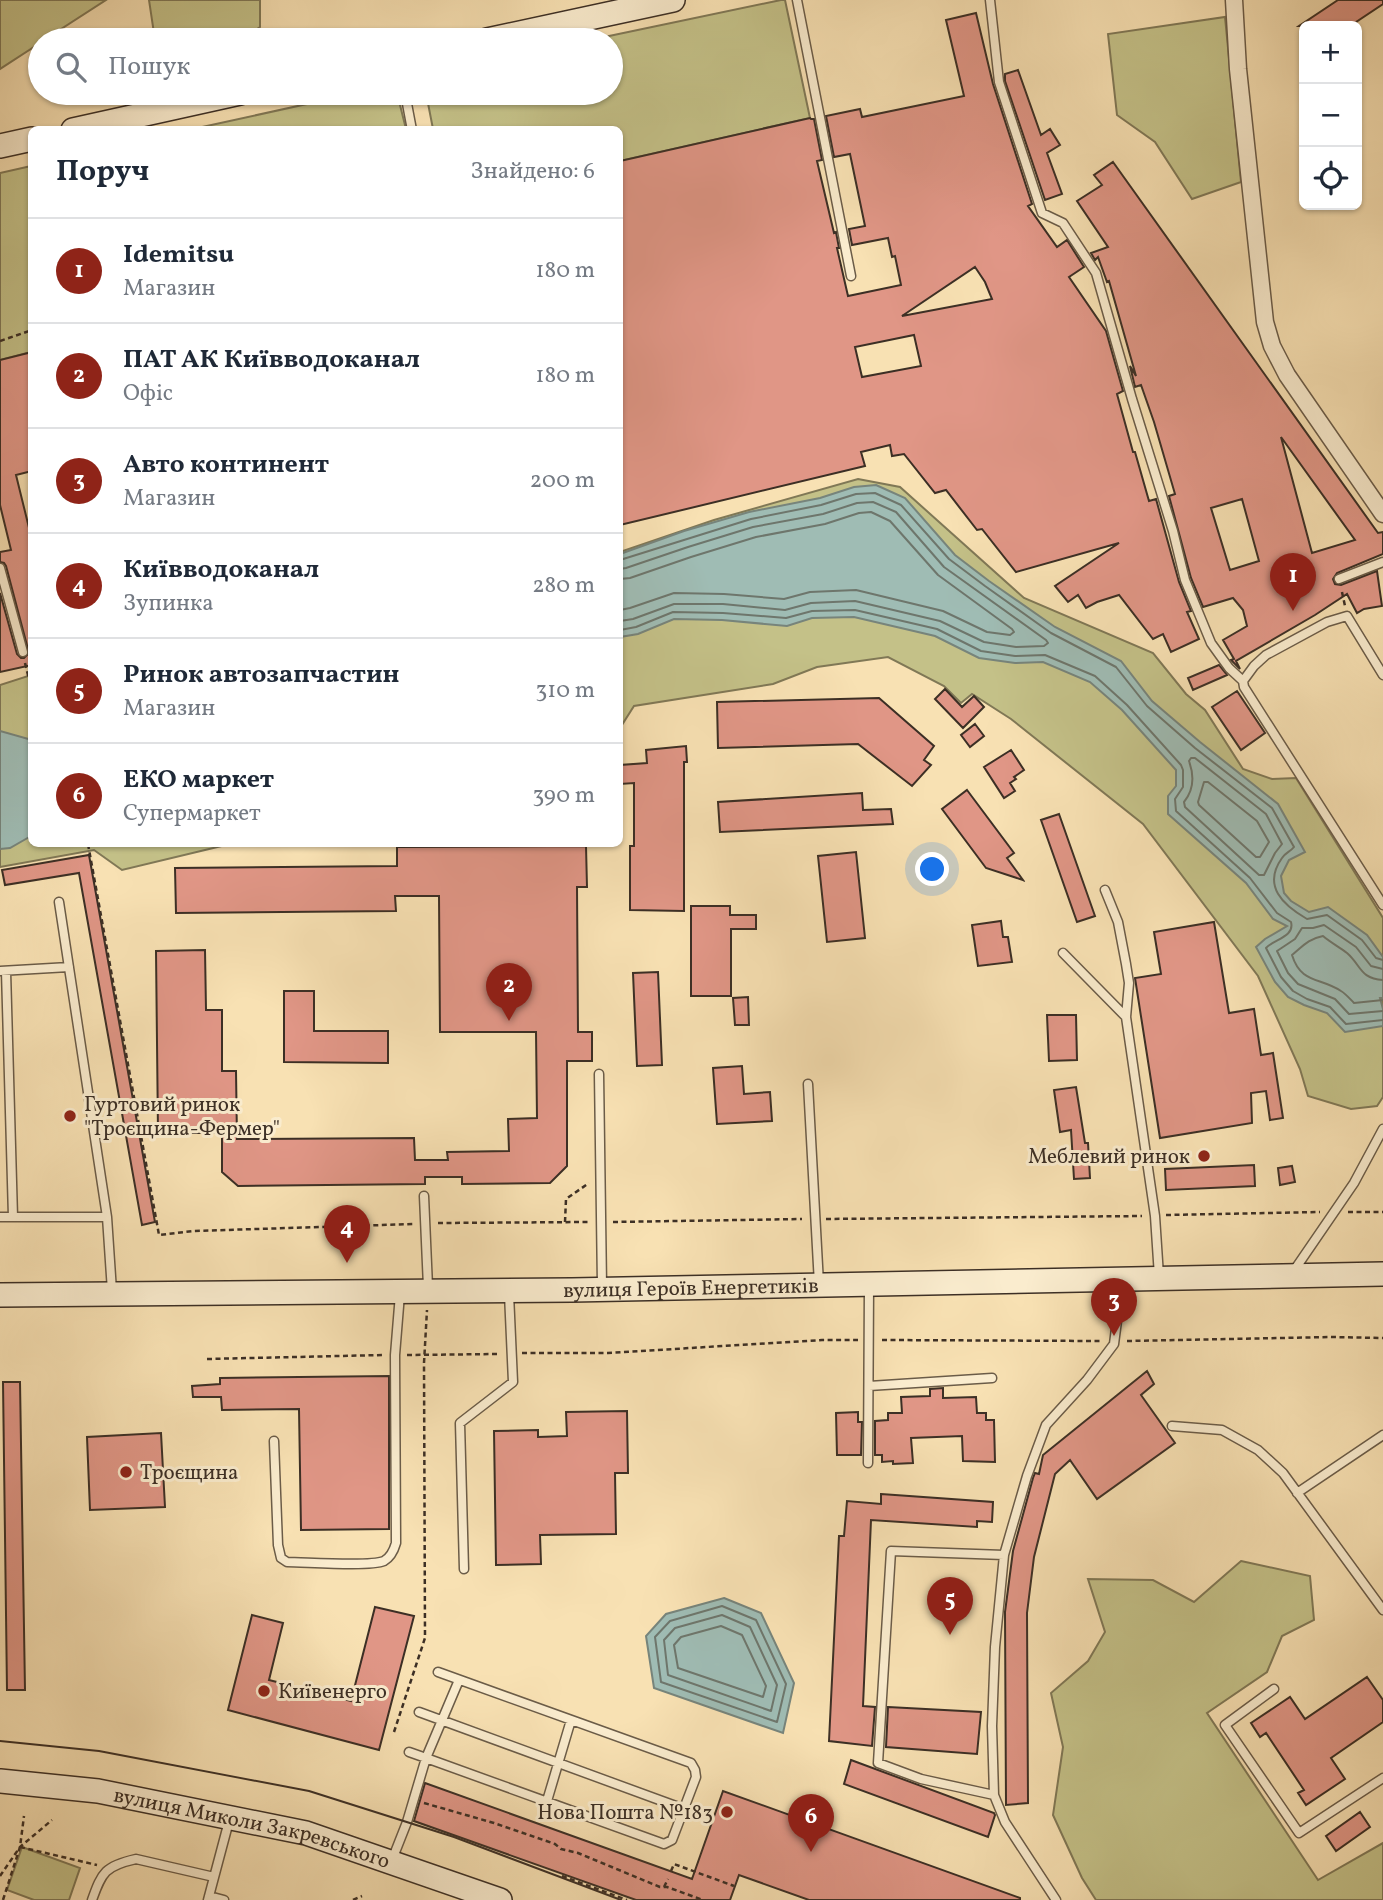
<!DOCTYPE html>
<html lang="uk">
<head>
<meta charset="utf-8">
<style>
	:root { --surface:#fff; --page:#f6f6f7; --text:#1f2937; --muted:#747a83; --line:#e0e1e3; --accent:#8f2418 }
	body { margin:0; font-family:Vollkorn,serif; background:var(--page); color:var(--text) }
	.controls { position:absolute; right:21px; top:21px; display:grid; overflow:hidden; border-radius:10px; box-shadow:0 2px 5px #0004 }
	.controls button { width:63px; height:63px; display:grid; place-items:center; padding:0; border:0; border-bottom:2px solid var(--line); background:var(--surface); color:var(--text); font:35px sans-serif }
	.you { position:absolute; left:933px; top:870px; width:24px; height:24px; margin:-18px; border:5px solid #fff; border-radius:50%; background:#1a73e8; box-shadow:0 0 0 10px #1a73e833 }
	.badge { display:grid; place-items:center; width:46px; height:46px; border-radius:50%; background:var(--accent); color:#fff; font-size:23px; font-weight:700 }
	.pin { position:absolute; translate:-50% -58px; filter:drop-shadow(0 2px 4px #0008) }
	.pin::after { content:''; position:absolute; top:37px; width:24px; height:21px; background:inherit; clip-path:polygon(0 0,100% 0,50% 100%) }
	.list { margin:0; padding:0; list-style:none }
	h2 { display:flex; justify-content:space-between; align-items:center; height:91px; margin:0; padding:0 28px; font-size:30px }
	h2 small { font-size:23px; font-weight:400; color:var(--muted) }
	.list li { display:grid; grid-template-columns:46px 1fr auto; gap:21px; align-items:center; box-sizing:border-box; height:105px; padding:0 28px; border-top:2px solid var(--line) }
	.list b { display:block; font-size:26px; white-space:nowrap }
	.list p { margin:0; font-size:23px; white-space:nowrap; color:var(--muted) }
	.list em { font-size:23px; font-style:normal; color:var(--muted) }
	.icon { flex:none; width:38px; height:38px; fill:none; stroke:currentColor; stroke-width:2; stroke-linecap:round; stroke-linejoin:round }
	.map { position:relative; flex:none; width:1383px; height:1900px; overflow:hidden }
	.search { position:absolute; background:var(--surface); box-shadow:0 2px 5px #0004; left:28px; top:28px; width:595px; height:77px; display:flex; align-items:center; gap:18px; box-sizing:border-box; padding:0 24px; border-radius:38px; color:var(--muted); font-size:26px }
	.panel { position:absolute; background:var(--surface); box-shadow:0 2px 5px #0004; left:28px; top:126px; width:595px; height:721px; border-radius:10px }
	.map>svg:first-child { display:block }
</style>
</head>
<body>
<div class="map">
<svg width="1383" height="1900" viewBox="0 0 1383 1900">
	<rect width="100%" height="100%" fill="#f8e1b3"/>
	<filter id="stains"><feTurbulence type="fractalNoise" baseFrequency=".00286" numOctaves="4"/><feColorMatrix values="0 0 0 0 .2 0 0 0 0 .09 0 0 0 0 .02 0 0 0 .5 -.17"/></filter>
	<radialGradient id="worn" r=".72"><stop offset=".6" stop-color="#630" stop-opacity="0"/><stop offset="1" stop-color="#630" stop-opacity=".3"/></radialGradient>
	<path fill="#c4c188" stroke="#807856" stroke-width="2" d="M0 0H106L44 40H40V43L0 69Z
		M149 0H260V27L240 40H155Z
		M781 0H785L810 118 620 161V130L433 129 426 93H611V40H590Z
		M1225 17 1241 182 1192 199 1155 142 1117 115 1108 34Z
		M357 93H397L406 129H193Z
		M31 166V352L0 360V173Z
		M858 479 900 487 1024 598 1153 653 1186 694 1205 710 1243 769 1272 779 1296 778 1383 918V1097L1377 1106 1351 1109 1308 1096 1300 1069 1258 976 1143 824 1011 719 972 694 961 703 944 686 888 657 817 667 773 684 634 706 620 728V552L714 520Z
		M31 675 32 844H230L122 870 94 850 0 867V685Z
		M1241 1561 1310 1576 1314 1620 1282 1636 1267 1672 1207 1713 1318 1880 1383 1843V1900H1096L1082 1878 1053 1815 1063 1747 1051 1693 1088 1661 1105 1632 1088 1579 1153 1580 1194 1602Z
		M22 1847 80 1868 69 1900H34L7 1890Z"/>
	<path fill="#9fbcb4" stroke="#77847b" stroke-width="2" d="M876 485 905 498 955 555 989 581 1055 627 1121 661 1152 701 1200 742 1278 804 1305 852 1289 860 1281 876 1284 893 1291 901 1309 912 1328 907 1367 935 1383 957V998H1380L1383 1009V1026L1345 1032 1327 1013 1304 1005 1288 997 1275 982 1256 947 1265 939 1287 926 1273 919 1246 883 1168 814V796L1176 786V770L1122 710 1090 682 1043 662 1015 663 979 658 935 636 854 617 812 618 787 626 722 620 674 619 638 634 620 637V554L684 531 749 512 820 498 854 487Z
		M0 731 32 740 31 836 10 848 0 849Z
		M724 1598 761 1613 794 1683 783 1733 654 1688 646 1636 666 1614Z"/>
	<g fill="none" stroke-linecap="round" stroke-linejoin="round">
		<path stroke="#6e766c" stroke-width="2" d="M620 560 751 519 821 505 856 494 875 493 901 505 949 559 985 586 1051 633 1116 667 1147 706 1195 748 1272 808 1294 847C1290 852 1285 853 1282 858 1262 886 1283 905 1307 919L1327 915 1362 940 1376 958 1383 960
			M620 569 626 568 688 547 753 527 823 514 857 503 873 502 896 512 944 567 1046 640 1048 643 1044 646 1016 647 984 642 940 621 855 601 811 603 785 610 723 604H674L633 619 620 621
			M620 579 630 578 691 557 756 537 825 524 859 513 871 512 890 521 938 575 1012 629 1014 632 1010 635 987 632 943 611 856 590 810 592 784 599 724 594 674 593 630 608 620 610
			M620 630 636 627 673 612 723 613 786 618 812 611 855 610 937 629 981 651 1015 656 1045 655 1095 676 1127 705 1181 765 1183 770V787L1175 799 1176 811 1250 878 1277 913 1291 922C1295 937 1274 939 1266 948L1281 977 1293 991 1307 999 1330 1007 1346 1024 1383 1020
			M1191 758H1195L1266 814 1282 844 1275 853 1264 875H1259L1185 807 1184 802C1194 790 1194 775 1189 761Z
			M1204 782H1208L1257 821 1269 842 1260 857H1256L1199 805 1198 802Z
			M1383 969 1371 966 1356 947 1324 925 1313 928H1302L1295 939 1277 951 1288 973 1298 984 1335 999 1349 1014 1383 1011
			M1383 980C1360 979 1361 965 1347 953 1339 947 1330 942 1323 936 1308 939 1303 946 1292 955 1301 984 1320 977 1341 991 1346 994 1350 999 1354 1003L1383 1000
			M722 1606 756 1620 786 1684 777 1722 661 1682 655 1637 670 1621Z
			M722 1615 750 1627 777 1685 771 1711 668 1675 664 1640 675 1628Z
			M721 1626 742 1635 766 1686 763 1697 678 1668 674 1645 681 1637Z"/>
	</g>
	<path fill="#e09686" stroke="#3c2f25" stroke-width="2" fill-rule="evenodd" d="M1338 0H1383V4L1350 26H1299Z
		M976 13 993 84 1032 204 1028 206 1057 247 1067 240 1084 267 1069 277 1106 331 1123 391 1117 394 1133 452H1135L1149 501 1156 499 1179 582 1191 611 1187 612 1199 639 1171 652 1163 634 1153 639 1119 595 1097 602 1086 608 1078 595 1068 602 1055 586 1119 543 1016 572 982 529 977 530 946 490 935 493 904 454 892 456 890 445 861 452 865 466 620 525V161L810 118 811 119H814L822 160 817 161 834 233 836 232 839 248H837L848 296 901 285 895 256 892 257 888 238 852 245 849 229 865 226 850 154 834 157 826 116 860 109 862 117 964 96 946 20ZM975 267 985 282 992 299 902 316ZM914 335 921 366 862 377 855 347Z
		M1018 70 1041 135 1050 129 1060 145 1047 153 1062 194 1045 200 1005 81V74Z
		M1113 162 1378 533 1383 532V554L1337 573 1333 579 1335 584 1341 585 1377 571 1382 606 1364 609 1357 613 1347 594 1315 615 1236 661 1240 669 1231 660 1234 659 1223 640 1247 626 1243 610 1233 598 1203 607 1191 578 1169 496 1175 494 1154 422 1141 385 1135 387 1130 366 1136 376 1109 281 1107 282 1098 257 1095 260 1091 253 1108 247 1077 201 1102 185 1094 175ZM1281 437 1355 540 1312 553ZM1242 499 1259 561 1230 570 1211 508Z
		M32 352V471L16 475 32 540V665L0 672V593L17 654 21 658H24L29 653 6 566 4 563 0 562V552L11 550 0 505V360Z
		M1219 665 1227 675 1193 690 1188 678Z
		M945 689 962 707 974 696 984 707 963 728 935 699Z
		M1237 691 1265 733 1241 750 1212 707Z
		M879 698 934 746 924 760 931 765 912 786 858 744 718 748 717 702Z
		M975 724 984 736 970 747 961 735Z
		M686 746 687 762H684V911L630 910V846H634V783L620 784V765L647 763 646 750Z
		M1011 750 1024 770 1014 777 1016 779 1010 783 1015 791 1004 798 984 767Z
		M967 790 1014 853 1007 858 1023 880 986 868 942 809Z
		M862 793 863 810 891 809 893 824 720 832 718 802Z
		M1059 814 1095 916 1077 922 1041 820Z
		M586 846 587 887H577L578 1032H592V1061H567V1166L550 1183 462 1184V1177H425V1184L238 1186 222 1172V1133H158L156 951 205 950 206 1010H222V1071H236L237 1139 414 1138 415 1160H448L447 1152 509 1151 508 1119 537 1118 536 1032H440L439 896H395L396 911 176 913 175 868 397 866V847Z
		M856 852 865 938 827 942 818 856Z
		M89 855 155 1222 142 1225 79 873 5 885 2 870Z
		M691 906H730V915H756V929H731V996H691Z
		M1001 921 1003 937H1008L1012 962 978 966 972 925Z
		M1214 922 1229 1013 1254 1009 1261 1055 1273 1053 1283 1118 1270 1120 1266 1091 1251 1093 1252 1123 1160 1138 1135 978 1161 974 1154 932Z
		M658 972 662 1065 637 1066 633 973Z
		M284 991H314V1031H388V1063L284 1062Z
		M748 997 749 1025H735L733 998Z
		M1047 1015H1076L1077 1060 1049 1061Z
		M742 1066 744 1094 770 1092 772 1121 717 1124 713 1068Z
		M1076 1087 1085 1143H1088L1090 1178 1074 1179 1071 1130 1060 1132 1054 1090Z
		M1254 1165 1255 1186 1166 1190 1165 1169Z
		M1292 1166 1295 1182 1280 1185 1278 1168Z
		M1147 1371 1154 1384 1141 1395 1175 1443 1097 1499 1070 1460 1055 1474 1034 1557 1027 1613 1028 1803 1006 1805 1005 1612 1013 1551 1033 1478 1035 1473 1039 1474 1043 1455Z
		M389 1376V1529L301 1530 299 1409 222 1410 221 1397H193L192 1386 220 1384V1378Z
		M3 1382H20L25 1690H7Z
		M943 1388V1398L976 1397 977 1413H986V1420H994L995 1462 963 1461 962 1436 911 1438 913 1463 893 1464V1461L882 1462V1455H875V1421L888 1420V1413H902L901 1397 930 1396V1389Z
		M627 1411 628 1473H615L616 1534 540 1535 541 1564 496 1565 494 1431 538 1430V1437L567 1436 566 1412Z
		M858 1412V1422H862L861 1455H837L836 1413Z
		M161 1433 165 1507 90 1510 87 1437Z
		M881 1494 993 1502 992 1522 977 1521V1527L871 1520 863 1706 875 1707 872 1746 829 1741 839 1536H844L847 1501 881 1504Z
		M375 1607 414 1616 379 1750 228 1710 252 1615 283 1623 269 1680 351 1701Z
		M1367 1677 1383 1700V1722L1331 1758 1345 1779 1306 1805 1298 1793 1304 1790 1266 1733 1260 1737 1251 1723 1290 1697 1305 1719Z
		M888 1707 981 1712 977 1754 886 1747Z
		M851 1760 994 1813 995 1815 988 1837 844 1784Z
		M425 1783 692 1879 723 1791 1020 1898V1900H809L739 1875 730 1900H636L414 1821Z
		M1360 1812 1370 1827 1336 1851 1326 1836Z"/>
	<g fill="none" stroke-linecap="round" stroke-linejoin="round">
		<defs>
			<path id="lane" d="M797 0 851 276
				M990 0 999 82 1042 213 1063 223 1096 273 1132 399 1173 531 1185 580 1211 643 1229 668 1243 681 1244 687 1383 905
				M405 93 412 130
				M0 568 23 652
				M1339 579 1383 562
				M1243 681 1254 666 1266 655 1327 622 1347 616 1383 675
				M1105 890 1118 922 1126 964 1129 983 1126 1017 1155 1216 1159 1276
				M59 902 107 1217 112 1291
				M1063 953 1126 1017
				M0 971 69 967
				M6 971 13 1217
				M599 1074 602 1286
				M808 1084 819 1284
				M424 1196 428 1287
				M0 1217H107
				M1293 1272 1354 1183 1383 1129
				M869 1386 992 1378
				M1172 1426 1222 1430 1258 1450 1283 1473 1383 1610
				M274 1441 278 1545 281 1558 287 1562C305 1562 370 1567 384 1561 391 1557 394 1550 396 1543L395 1355 400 1294
				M868 1463 869 1286
				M1297 1493 1383 1435
				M464 1569 460 1423 513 1382 509 1294
				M1274 1689 1225 1725 1299 1833 1383 1778
				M419 1712 684 1809
				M409 1752 426 1758 459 1680
				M994 1795 921 1779 878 1763 891 1551 1004 1555
				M547 1801 571 1720
				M392 1860 407 1822 426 1758 664 1844 672 1840 696 1777 695 1770 691 1763 438 1672
				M209 1896 224 1900
				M92 1900C102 1872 105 1866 136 1859L214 1877
				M208 1900 229 1821
				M1056 1900 1005 1822 994 1795 992 1726 995 1647 1004 1555 1027 1476 1046 1425 1087 1380 1114 1344 1122 1282"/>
			<path id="street" d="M1234 0 1238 69 1265 322 1272 346 1287 375 1383 514"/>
			<g id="secondary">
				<path d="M487 40 673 0"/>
				<path d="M73 130 240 93"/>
				<path d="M0 146 32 139"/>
				<path id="s1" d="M0 1295 572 1290 1383 1274"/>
				<path id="s2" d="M0 1781 98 1791 306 1833 500 1900"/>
			</g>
		</defs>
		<use href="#lane" stroke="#6b5c48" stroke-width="11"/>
		<use href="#street" stroke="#6b5c48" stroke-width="19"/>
		<use href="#secondary" stroke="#3c2f25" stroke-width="26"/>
		<path stroke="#3c2f25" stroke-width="2.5" stroke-dasharray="5 3.5" stroke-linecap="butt" d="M0 341 32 330
			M1342 592 1345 606
			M25 663 32 691
			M88 844 159 1235 194 1231 414 1224
			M1348 1212H1383
			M1166 1215 1320 1212
			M826 1219 1142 1216
			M565 1222 566 1199 589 1183
			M613 1222 802 1219
			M438 1223 589 1222
			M882 1340 1100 1341
			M1127 1341 1330 1337 1383 1338
			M522 1353H608L822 1340H858
			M407 1355 498 1354
			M207 1359 383 1355
			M394 1732 425 1638 424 1363 427 1310
			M424 1803 494 1823 555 1844 561 1849 578 1853 660 1887H667L703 1900
			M20 1847 97 1865
			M671 1871 674 1864 734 1886
			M0 1876 20 1847 52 1820
			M562 1876 627 1900
			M664 1887 668 1879
			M3 1900 20 1847 24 1816
			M353 1900 362 1896"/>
		<use href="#lane" stroke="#faecce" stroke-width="8"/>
		<use href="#street" stroke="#faecce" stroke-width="16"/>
		<use href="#secondary" stroke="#faecce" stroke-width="23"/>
		<path stroke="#3c2f25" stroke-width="2" d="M0 1741 99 1751 309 1791 454 1837 621 1900"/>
	</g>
	<g fill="#8f2418" stroke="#faecce" stroke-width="2.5">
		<circle cx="70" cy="1116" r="7"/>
		<circle cx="1204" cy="1156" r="7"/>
		<circle cx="126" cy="1472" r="7"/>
		<circle cx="264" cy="1691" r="7"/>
		<circle cx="727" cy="1812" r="7"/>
	</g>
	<g text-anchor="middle" stroke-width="6" stroke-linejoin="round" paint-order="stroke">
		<g font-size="21" fill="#3c2f25" stroke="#faecce" text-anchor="start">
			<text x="84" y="1111">Гуртовий ринок<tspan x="84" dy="24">"Троєщина-Фермер"</tspan></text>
			<text x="1190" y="1163" text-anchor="end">Меблевий ринок</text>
			<text x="140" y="1479">Троєщина</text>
			<text x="278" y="1698">Київенерго</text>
			<text x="713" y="1819" text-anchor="end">Нова Пошта №183</text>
		</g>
		<g font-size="21" fill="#3c2f25" stroke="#faecce">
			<text dy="7" stroke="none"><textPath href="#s1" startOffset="691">вулиця Героїв Енергетиків</textPath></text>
			<text dy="7" stroke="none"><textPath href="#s2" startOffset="257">вулиця Миколи Закревського</textPath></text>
		</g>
	</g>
	<rect width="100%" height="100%" filter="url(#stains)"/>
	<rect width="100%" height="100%" fill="url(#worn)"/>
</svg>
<div class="controls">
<button>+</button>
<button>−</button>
<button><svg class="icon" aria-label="locate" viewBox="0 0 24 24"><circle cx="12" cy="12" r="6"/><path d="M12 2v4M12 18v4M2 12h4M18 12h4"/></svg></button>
</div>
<div class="you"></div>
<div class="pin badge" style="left:1293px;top:611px">1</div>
<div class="pin badge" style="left:509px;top:1021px">2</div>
<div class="pin badge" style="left:1114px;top:1336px">3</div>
<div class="pin badge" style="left:347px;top:1263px">4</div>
<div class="pin badge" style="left:950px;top:1635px">5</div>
<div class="pin badge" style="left:811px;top:1852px">6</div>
<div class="search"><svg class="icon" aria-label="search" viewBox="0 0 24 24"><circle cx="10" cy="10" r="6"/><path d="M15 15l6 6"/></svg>Пошук</div>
<section class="panel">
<h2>Поруч<small>Знайдено: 6</small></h2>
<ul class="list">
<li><span class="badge">1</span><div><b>Idemitsu</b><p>Магазин</p></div><em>180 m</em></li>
<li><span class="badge">2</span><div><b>ПАТ АК Київводоканал</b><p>Офіс</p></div><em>180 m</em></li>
<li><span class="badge">3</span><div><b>Авто континент</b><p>Магазин</p></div><em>200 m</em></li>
<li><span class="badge">4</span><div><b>Київводоканал</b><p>Зупинка</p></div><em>280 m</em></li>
<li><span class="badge">5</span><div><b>Ринок автозапчастин</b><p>Магазин</p></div><em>310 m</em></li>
<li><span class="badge">6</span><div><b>ЕКО маркет</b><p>Супермаркет</p></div><em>390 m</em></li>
</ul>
</section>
</div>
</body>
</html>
